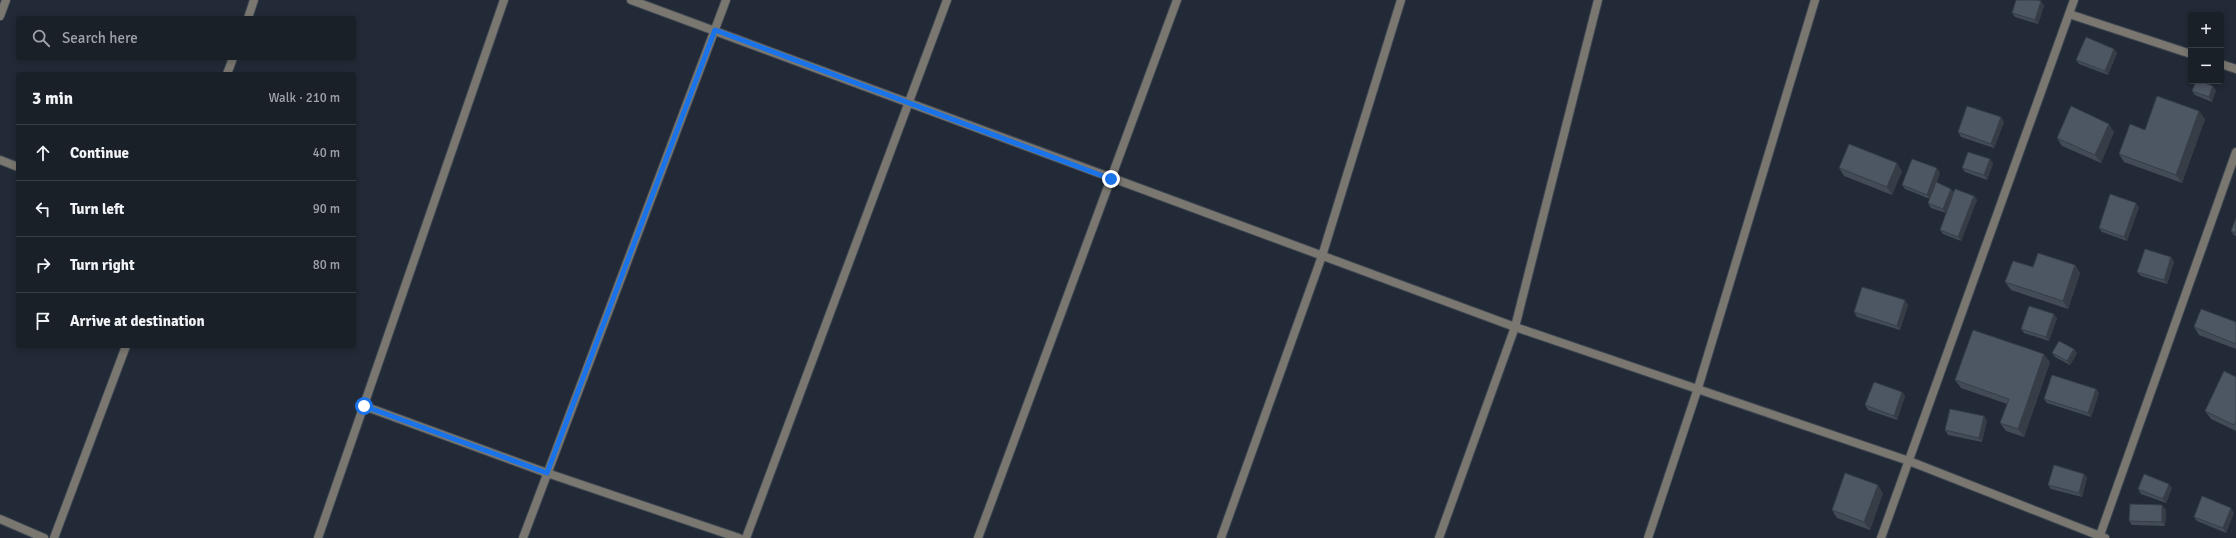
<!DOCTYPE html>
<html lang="en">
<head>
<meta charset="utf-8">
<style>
	:root { --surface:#192028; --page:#222830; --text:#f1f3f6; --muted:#9fa3a8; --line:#373e45 }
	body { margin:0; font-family:Signika,sans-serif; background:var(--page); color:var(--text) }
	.controls { position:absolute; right:12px; top:12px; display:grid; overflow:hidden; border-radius:4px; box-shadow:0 2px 6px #0003 }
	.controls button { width:36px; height:36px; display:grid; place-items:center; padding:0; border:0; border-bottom:1px solid var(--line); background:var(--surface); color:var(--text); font:20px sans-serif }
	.stop { position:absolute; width:12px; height:12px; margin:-9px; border:3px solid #1a73e8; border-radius:50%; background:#fff }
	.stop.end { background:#1a73e8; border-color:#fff; box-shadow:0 1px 4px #0008 }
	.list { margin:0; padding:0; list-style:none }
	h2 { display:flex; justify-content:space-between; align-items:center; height:52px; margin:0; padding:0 16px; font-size:17px }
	h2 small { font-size:13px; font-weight:400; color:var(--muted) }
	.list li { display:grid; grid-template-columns:26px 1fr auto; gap:12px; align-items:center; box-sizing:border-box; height:56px; padding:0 16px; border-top:1px solid var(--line) }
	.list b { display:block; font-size:15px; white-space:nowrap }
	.list em { font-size:13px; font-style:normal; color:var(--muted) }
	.icon { flex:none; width:22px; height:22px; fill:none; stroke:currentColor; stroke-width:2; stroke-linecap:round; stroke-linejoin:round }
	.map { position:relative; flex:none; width:2236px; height:538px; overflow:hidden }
	.search { position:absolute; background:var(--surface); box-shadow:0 2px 6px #0003; left:16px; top:16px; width:340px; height:44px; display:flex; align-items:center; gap:10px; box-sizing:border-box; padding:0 14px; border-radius:4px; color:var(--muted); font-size:15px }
	.panel { position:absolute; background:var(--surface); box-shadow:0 2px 6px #0003; left:16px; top:72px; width:340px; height:276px; border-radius:4px }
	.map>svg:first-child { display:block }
</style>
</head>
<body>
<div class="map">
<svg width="2236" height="538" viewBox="0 0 2236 538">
	<rect width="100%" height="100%" fill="#212a36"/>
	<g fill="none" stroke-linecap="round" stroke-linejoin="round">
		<defs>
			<path id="minor" d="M631 0 1515 327 1909 461 2105 538
				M2069 14 2191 54
				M0 16 6 0
				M248 18 254 0
				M2221 64 2236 69
				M227 74 233 58
				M0 160 18 167
				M364 406 547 473 739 538
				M0 519 44 538
				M54 538 126 346
				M318 538 504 0
				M523 538 726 0
				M746 538 947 0
				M978 538 1177 0
				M1221 538 1322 256 1401 0
				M1439 538 1515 327 1598 0
				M1648 538 1698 388 1815 0
				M1881 538 2074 0
				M2099 538 2236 152"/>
		</defs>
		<use href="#minor" stroke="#3d4551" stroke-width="10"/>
		<use href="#minor" stroke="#7a7770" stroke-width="8"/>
	</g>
	<path fill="#424b56" d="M2041 1 2044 6 2038 24 2015 17 2012 13Z
		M2114 49 2117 53 2108 75 2079 64 2076 60Z
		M2216 90 2212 102 2195 95 2192 91Z
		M2199 111 2205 119 2182 183 2124 162 2119 154Z
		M2001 117 2004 122 1994 148 1961 137 1958 132Z
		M2114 132 2101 163 2062 146 2057 138Z
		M1990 159 1993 164 1987 180 1965 172 1962 168Z
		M1839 168 1902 171 1892 195 1844 176Z
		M1940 173 1937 182 1954 192 1974 196 1977 200 1961 241 1943 234 1940 230 1946 213 1931 208 1928 203 1930 199 1905 189 1902 185Z
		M2139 207 2127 241 2102 232 2099 228Z
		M2236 218V236L2234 235 2231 231Z
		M2171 257 2174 262 2167 284 2141 276 2137 272Z
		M2075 265 2080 273 2068 309 2011 290 2005 282 2033 267Z
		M1905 300 1908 305 1900 330 1857 317 1854 312Z
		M2057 318 2049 341 2024 333 2021 329Z
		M2236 322V349L2199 335 2194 327Z
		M2074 349 2077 353 2070 365 2055 357 2052 353Z
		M2050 362 2024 437 2006 431 2000 423 2007 404 1961 388 1955 380Z
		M2236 377V431L2211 419 2205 411Z
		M2096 389 2099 393 2091 417 2047 403 2044 399Z
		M1902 392 1905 396 1897 420 1868 410 1865 405Z
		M1987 420 1982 442 1948 435 1945 430Z
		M2084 474 2087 478 2082 497 2051 489 2048 485Z
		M2172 488 2166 503 2141 494 2138 489Z
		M1883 493 1870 530 1837 518 1832 510Z
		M2162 505 2166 510 2165 526 2132 525 2129 521Z
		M2234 513 2226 533 2197 521 2194 517Z"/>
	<path fill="#363d46" d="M2041 1 2044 6 2038 24 2035 20Z
		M2114 49 2117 53 2108 75 2105 71Z
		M2213 86 2216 90 2212 102 2209 97Z
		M2199 111 2205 119 2182 183 2176 175Z
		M2001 117 2004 122 1994 148 1991 144Z
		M2109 124 2114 132 2101 163 2095 155Z
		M1990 159 1993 164 1987 180 1984 175Z
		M1897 163 1902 171 1892 195 1887 187Z
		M1937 168 1940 173 1930 199 1927 195Z
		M1951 189 1954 193 1946 214 1943 209Z
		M1974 196 1977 200 1961 241 1958 237Z
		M2136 203 2139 207 2127 241 2124 237Z
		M2171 257 2174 262 2167 284 2164 280Z
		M2075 265 2080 273 2068 309 2063 301Z
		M1905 300 1908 305 1900 330 1897 326Z
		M2054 314 2057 318 2049 341 2046 337Z
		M2074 349 2077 353 2070 365 2067 361Z
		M2044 354 2050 362 2024 437 2018 429Z
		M2096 389 2099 393 2091 417 2088 413Z
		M1902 392 1905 396 1897 420 1894 416Z
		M1984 416 1987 420 1982 442 1979 438Z
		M2084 474 2087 478 2082 497 2079 493Z
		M2169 484 2172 488 2166 503 2163 499Z
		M1878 485 1883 493 1870 530 1864 522Z
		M2162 505 2166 510 2165 526 2162 522Z
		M2231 508 2234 513 2226 533 2223 528Z"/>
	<path fill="#4d5764" stroke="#363d46" d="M2016 0H2037L2041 1 2035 20 2012 13Z
		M2086 37 2114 49 2105 71 2076 60Z
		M2196 81H2198L2213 86 2209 97 2192 91Z
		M2157 96 2199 111 2176 175 2119 154 2130 124 2145 130Z
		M1967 106 2001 117 1991 144 1958 132Z
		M2071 106 2109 124 2095 155 2057 138Z
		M1849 144 1897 163 1887 187 1839 168Z
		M1968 152 1990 159 1984 175 1962 168Z
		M1912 159 1937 168 1927 195 1902 185Z
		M1936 182 1951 189 1943 209 1928 203Z
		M1955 189 1974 196 1958 237 1940 230Z
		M2110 194 2136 203 2124 237 2099 228Z
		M2236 218V233L2231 231Z
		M2145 249 2171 257 2164 280 2137 272Z
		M2038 253 2075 265 2063 301 2005 282 2013 261 2033 267Z
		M1862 287 1905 300 1897 326 1854 312Z
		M2029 306 2054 314 2046 337 2021 329Z
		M2201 309 2236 322V344L2194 327Z
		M1973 330 2044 354 2018 429 2000 423 2009 399 1955 380Z
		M2059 341 2074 349 2067 361 2052 353Z
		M2224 371 2236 377V422L2234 425 2205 411Z
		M2052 375 2096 389 2088 413 2044 399Z
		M1874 382 1902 392 1894 416 1865 405Z
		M1950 409 1984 416 1979 438 1945 430Z
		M2054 465 2084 474 2079 493 2048 485Z
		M1845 473 1878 485 1864 522 1832 510Z
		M2144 474 2169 484 2163 499 2138 489Z
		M2202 496 2231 508 2223 528 2194 517Z
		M2130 504 2162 505V522L2129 521Z"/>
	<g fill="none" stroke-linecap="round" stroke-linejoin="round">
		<path stroke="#1a73e8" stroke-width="5" d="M364 406 547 473 715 30 1111 179"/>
	</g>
</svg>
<div class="controls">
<button>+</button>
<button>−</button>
</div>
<div class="stop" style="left:364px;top:406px"></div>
<div class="stop end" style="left:1111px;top:179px"></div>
<div class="search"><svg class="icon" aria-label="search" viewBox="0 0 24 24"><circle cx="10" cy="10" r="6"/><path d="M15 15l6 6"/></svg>Search here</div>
<section class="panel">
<h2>3 min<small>Walk · 210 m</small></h2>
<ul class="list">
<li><svg class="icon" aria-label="ahead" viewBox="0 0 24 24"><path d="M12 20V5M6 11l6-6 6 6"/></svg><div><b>Continue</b></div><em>40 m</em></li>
<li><svg class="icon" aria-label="left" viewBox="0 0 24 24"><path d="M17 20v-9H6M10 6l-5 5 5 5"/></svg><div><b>Turn left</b></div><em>90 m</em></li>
<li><svg class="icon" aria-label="right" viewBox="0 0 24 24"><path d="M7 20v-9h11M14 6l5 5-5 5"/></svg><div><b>Turn right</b></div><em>80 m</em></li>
<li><svg class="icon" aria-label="arrive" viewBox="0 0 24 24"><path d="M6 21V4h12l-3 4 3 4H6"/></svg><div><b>Arrive at destination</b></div></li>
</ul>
</section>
</div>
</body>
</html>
